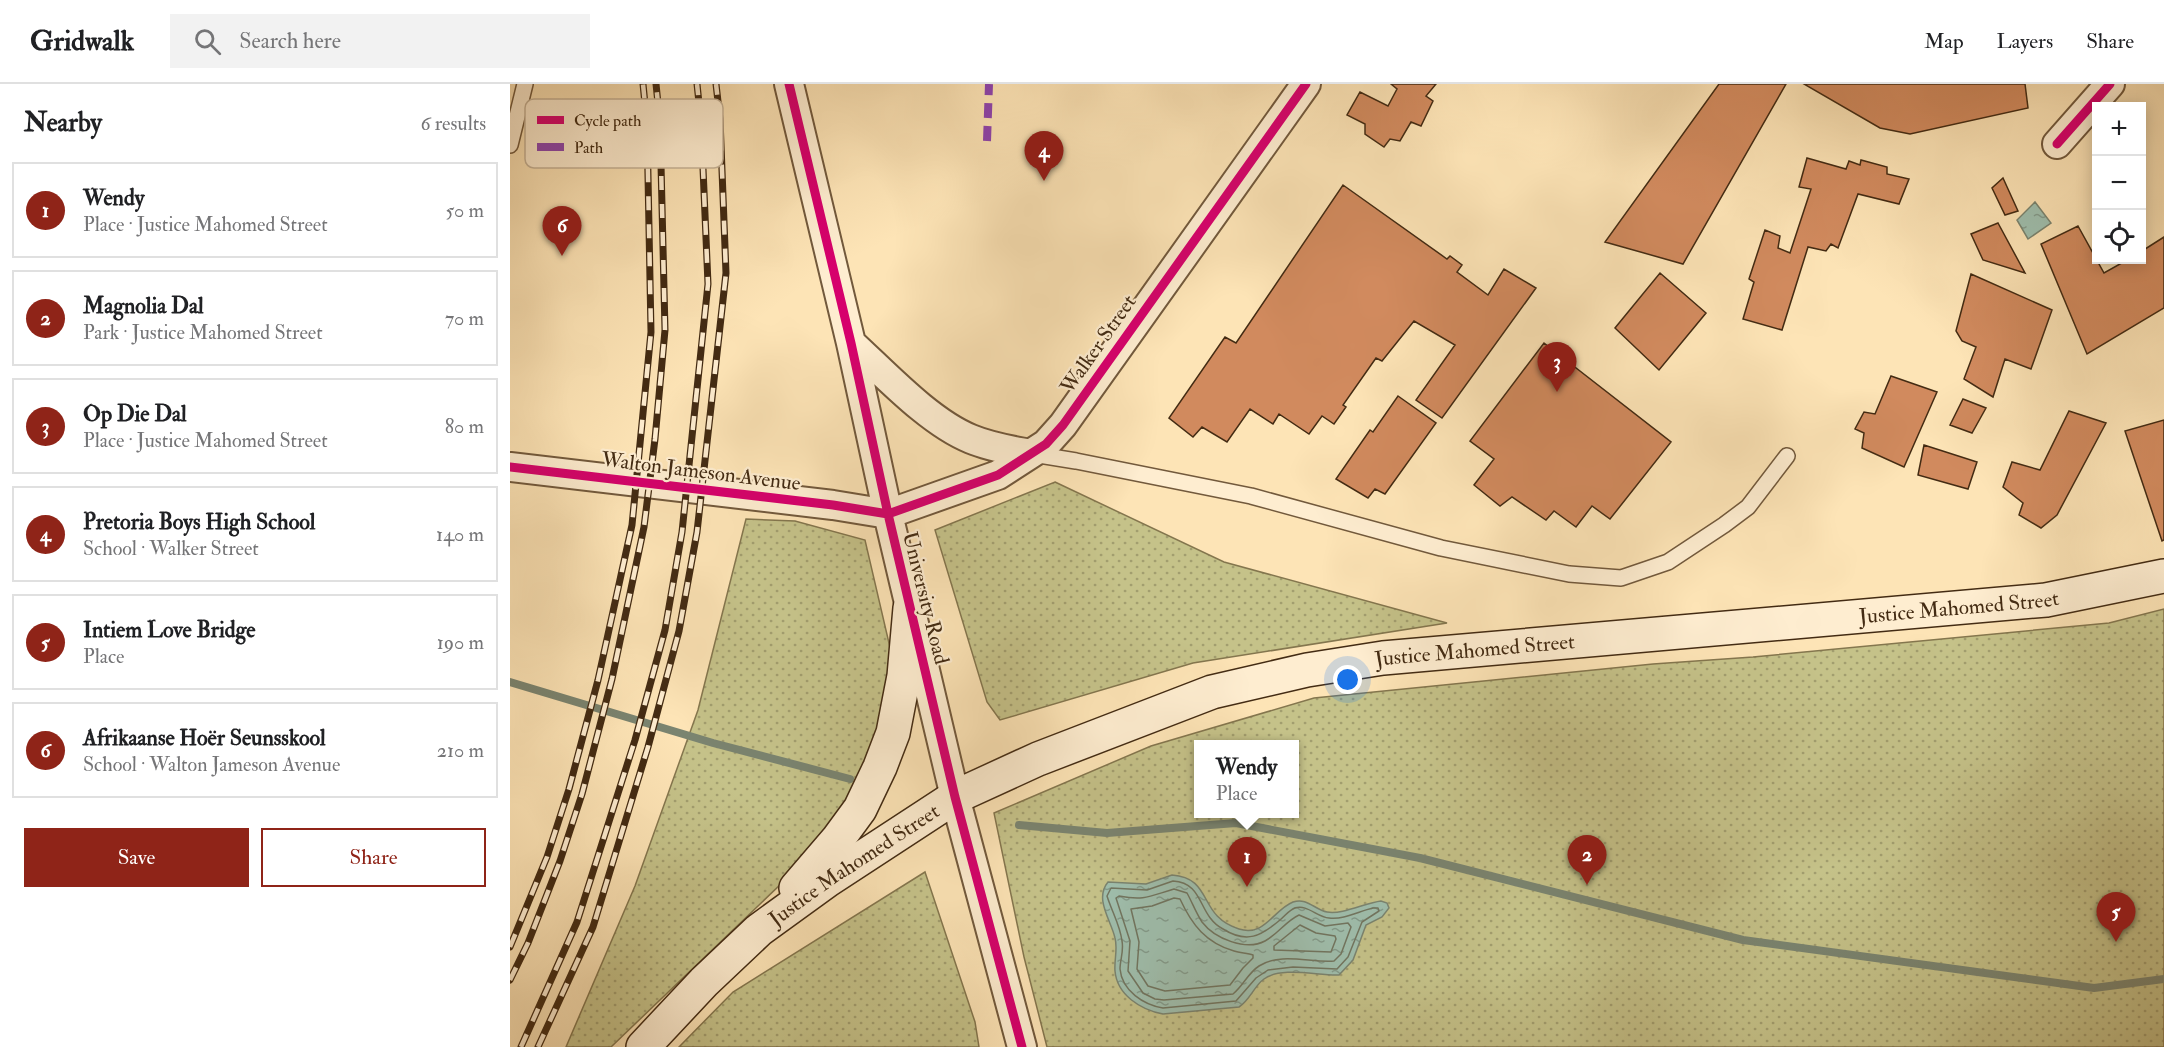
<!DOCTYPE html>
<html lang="en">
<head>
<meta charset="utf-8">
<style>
	:root { --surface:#fff; --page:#f2f2f2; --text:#202124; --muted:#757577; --line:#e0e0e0; --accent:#8f2418 }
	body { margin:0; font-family:"IM FELL Double Pica",serif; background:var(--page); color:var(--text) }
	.controls { position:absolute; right:18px; top:18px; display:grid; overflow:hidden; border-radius:0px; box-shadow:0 3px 15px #0003 }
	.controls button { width:54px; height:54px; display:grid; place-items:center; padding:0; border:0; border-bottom:2px solid var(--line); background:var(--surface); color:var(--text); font:30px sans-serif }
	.you { position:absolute; left:838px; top:596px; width:21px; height:21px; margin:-15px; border:4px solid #fff; border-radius:50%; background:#1a73e8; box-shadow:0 0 0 9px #1a73e833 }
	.badge { display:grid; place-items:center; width:39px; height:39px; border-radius:50%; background:var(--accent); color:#fff; font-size:20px; font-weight:700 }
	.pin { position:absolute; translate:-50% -50px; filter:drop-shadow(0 2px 3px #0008) }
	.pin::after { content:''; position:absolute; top:32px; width:21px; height:18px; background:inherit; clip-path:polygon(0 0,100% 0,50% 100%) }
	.popup { position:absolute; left:684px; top:656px; width:105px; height:78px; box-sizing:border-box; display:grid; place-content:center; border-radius:0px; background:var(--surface); filter:drop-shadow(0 2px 4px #0005); font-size:20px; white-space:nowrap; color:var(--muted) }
	.popup b { font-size:22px; color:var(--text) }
	.popup::after { content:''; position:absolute; left:50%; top:100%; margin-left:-12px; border:12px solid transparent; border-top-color:var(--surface) }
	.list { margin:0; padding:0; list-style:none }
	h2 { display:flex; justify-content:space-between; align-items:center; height:78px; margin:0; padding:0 24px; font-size:26px }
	h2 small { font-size:20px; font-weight:400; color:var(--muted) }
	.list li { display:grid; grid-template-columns:39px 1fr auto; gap:18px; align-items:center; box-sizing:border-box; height:96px; margin:0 12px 12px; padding:0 12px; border:2px solid var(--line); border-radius:0px }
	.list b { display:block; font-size:22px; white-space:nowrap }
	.list p { margin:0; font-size:20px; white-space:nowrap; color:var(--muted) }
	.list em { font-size:20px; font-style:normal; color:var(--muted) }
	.actions { display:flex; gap:12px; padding:18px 24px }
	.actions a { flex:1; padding:14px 0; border:2px solid var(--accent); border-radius:0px; text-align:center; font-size:21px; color:var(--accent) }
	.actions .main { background:var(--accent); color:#fff }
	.icon { flex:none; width:33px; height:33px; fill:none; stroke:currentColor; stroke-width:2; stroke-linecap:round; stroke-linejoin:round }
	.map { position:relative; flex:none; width:1654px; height:963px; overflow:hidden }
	header { display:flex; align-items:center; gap:36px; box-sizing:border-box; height:84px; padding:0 30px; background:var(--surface); border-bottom:2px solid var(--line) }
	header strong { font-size:28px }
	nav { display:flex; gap:33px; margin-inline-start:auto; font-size:21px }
	.search { width:420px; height:54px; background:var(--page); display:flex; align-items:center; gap:15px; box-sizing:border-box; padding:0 21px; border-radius:0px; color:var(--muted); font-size:22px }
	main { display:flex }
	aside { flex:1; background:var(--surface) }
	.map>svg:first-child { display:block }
</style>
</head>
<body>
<header>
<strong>Gridwalk</strong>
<div class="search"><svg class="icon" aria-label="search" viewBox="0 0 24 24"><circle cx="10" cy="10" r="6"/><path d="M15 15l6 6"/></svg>Search here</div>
<nav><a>Map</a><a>Layers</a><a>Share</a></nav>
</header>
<main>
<aside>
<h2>Nearby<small>6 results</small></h2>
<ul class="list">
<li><span class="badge">1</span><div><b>Wendy</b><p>Place · Justice Mahomed Street</p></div><em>50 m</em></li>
<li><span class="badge">2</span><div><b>Magnolia Dal</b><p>Park · Justice Mahomed Street</p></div><em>70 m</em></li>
<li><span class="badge">3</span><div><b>Op Die Dal</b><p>Place · Justice Mahomed Street</p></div><em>80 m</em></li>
<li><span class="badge">4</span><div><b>Pretoria Boys High School</b><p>School · Walker Street</p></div><em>140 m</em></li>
<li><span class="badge">5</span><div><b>Intiem Love Bridge</b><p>Place</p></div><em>190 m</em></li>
<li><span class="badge">6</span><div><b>Afrikaanse Hoër Seunsskool</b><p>School · Walton Jameson Avenue</p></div><em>210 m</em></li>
</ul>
<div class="actions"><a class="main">Save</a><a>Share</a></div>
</aside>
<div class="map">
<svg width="1654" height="963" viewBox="0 0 1654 963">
	<defs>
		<pattern id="green-dots" width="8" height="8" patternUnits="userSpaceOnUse" patternTransform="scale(1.5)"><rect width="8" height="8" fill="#c5c289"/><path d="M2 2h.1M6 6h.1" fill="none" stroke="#a29e6f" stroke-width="1.8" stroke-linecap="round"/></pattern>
		<pattern id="water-ripples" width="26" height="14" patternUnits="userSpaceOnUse" patternTransform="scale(1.5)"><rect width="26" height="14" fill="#9fbfae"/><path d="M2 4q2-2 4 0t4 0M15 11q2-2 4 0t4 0" fill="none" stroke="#839b8c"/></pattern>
	</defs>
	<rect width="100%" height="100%" fill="#fde4b6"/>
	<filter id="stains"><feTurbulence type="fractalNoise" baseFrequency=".00333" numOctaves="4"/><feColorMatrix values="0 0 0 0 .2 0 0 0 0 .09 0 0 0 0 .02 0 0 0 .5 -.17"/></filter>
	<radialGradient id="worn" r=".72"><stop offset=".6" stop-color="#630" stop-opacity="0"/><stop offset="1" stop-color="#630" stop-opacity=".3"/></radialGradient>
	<path fill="url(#green-dots)" stroke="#84764e" stroke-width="1.5" fill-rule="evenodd" d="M545 398 714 478 937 539 683 579 490 636 477 618 425 446Z
		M236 435 285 437 355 456 382 572 375 650 324 749 101 963H56L125 802 188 626Z
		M1654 525V963H537L514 873 484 729 641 662 804 614 1143 580 1243 573 1599 539ZM689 660H785V730H689Z
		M415 788 465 938 469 963H169L223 908Z"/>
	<path fill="url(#water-ripples)" stroke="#7a8470" stroke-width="1.5" d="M1525 118 1541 139 1518 155 1507 136Z
		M662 791C704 794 687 832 729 845 755 853 763 826 783 818 797 813 805 826 817 828 832 831 855 819 871 817L877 819 879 824 872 833 856 841 843 876 829 891C808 892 772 882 754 895 744 902 740 916 729 923L653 930C631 926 607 911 605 887 604 876 608 865 605 854 601 836 584 815 598 798L636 800Z"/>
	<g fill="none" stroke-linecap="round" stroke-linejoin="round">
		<path stroke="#717560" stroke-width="1.5" d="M663 797C695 799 687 831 713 845 737 860 751 852 770 836 775 832 779 826 785 824 797 820 807 833 819 834 834 836 849 827 863 824H868L869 827 852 838 838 873 827 885 783 883 758 886 746 894 726 917 653 924C634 921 612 907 610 885 610 876 614 867 612 857 610 841 602 828 597 812L601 804 637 806Z
			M664 805 677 809C682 818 686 829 692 838 705 855 736 867 755 857 768 850 776 837 789 831L815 842 838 839 841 843 831 870 824 877C800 879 771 868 749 882 738 889 733 902 723 910L654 916 645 915 633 909 618 887 620 857 606 814 609 812C635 817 640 812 664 805Z
			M664 814 670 815C682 841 696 859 724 867 731 869 738 869 743 871V874L733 884 720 901 655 907 638 902 627 885 629 858 621 825 642 822Z
			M790 841 806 849 825 852 826 855 821 868 764 866V862Z"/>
		<path stroke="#7a8470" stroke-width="8" d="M0 598 203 659 340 695
			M509 741 597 749 726 739 910 774 1233 856 1584 904 1654 895"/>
	</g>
	<path fill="#d18a5e" stroke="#432b13" stroke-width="1.5" d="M881 0H926L916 12 923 17 911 42 901 38 890 57 880 55 874 63 855 50V40L837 31 850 8 878 22 887 5Z
		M1209 0H1276L1173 180 1095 158Z
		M1294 0H1515L1518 24 1400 50 1370 44Z
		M1297 74 1336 85 1339 77 1350 81 1351 76 1377 83V90L1399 95 1389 120 1348 110 1328 164 1321 160 1316 167 1298 163 1272 246 1233 235 1244 198 1239 195 1255 146 1270 152 1268 164 1280 169 1301 105 1289 103Z
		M1493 94 1508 127 1495 131 1482 104Z
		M833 101 937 175 940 172 952 181 947 188 978 211 994 185 1026 204 932 334 906 316 945 261 904 237 872 277 866 274 833 321 836 323 824 340 812 332 799 350 769 330 763 340 740 325 717 358 692 343 683 353 659 334 715 253 726 259Z
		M1488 139 1515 189 1473 176 1461 150Z
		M1568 142 1594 189 1617 176H1632V167L1654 153V224L1577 270 1531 160Z
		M1150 189 1196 229 1149 286 1105 244Z
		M1461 190 1542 226 1521 285 1495 275 1483 313 1454 295 1466 263 1452 257 1446 247Z
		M1034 259 1161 358 1100 435 1082 422 1066 443 1044 427 1036 436 1002 413 990 422 964 401 984 375 960 357Z
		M1381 292 1427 308 1394 383 1352 364 1354 349 1345 345 1354 328 1365 330Z
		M888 312 926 339 875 410 865 405 858 414 826 395 860 346 863 348Z
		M1453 315 1476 324 1462 349 1440 341Z
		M1559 327 1596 339 1547 431 1531 444 1509 431 1513 419 1493 403 1502 378 1530 386Z
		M1654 336V456L1652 457 1615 347Z
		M1414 361 1467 378 1458 405 1408 391Z"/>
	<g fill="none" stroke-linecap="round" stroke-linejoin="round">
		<defs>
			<path id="lane" d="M0 61 15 0
				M523 370 566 377 741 412 931 464 1059 490 1111 494 1158 478 1214 441 1238 423 1277 372"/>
			<path id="street" d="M279 0 341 259 378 430 445 713 512 963
				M1547 60 1600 0
				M341 259C375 290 419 338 461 355 480 363 500 366 520 370
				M0 383 323 421 378 430 488 391 536 360 553 341 796 0"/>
			<g id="secondary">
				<path d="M286 804 328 755 350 725 370 683 383 649 394 592 400 524"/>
				<path id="s1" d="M133 963 194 898 249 846 318 796 445 713 528 675 702 608 797 586 873 574 1536 516 1654 492"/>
			</g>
		</defs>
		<use href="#lane" stroke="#72593c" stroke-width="18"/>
		<use href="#street" stroke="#72593c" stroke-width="32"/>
		<use href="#secondary" stroke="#432b13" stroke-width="36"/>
		<use href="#lane" stroke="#feedd0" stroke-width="15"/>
		<use href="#street" stroke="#feedd0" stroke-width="28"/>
		<use href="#secondary" stroke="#feedd0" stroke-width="33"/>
		<defs>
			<path id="rail" d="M0 863 37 773 59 705 88 596 122 441 141 248 137 40 133 0
				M0 896 18 859 50 777 72 710 102 595 134 443 145 355 155 246 150 39 146 0
				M11 963 67 838 125 656 155 546 172 448 198 200 191 38 187 0
				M28 963 83 843 138 663 169 547 187 448 216 189 210 35 206 0"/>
		</defs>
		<use href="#rail" stroke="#432b13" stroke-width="7"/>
		<use href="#rail" stroke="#feedd0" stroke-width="4.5" stroke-dasharray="14" stroke-linecap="butt"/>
		<path stroke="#8e44ad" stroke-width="8" stroke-dasharray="15 8" stroke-linecap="butt" d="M477 57 479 0"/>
		<defs>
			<path id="cycleway" d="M279 0 341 259 378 430 445 713 512 963
				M1547 60 1600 0
				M0 383 323 421 378 430 488 391 536 360 553 341 796 0"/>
		</defs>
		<use href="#cycleway" stroke="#feedd0" stroke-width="13"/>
		<use href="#cycleway" stroke="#d6006c" stroke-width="9"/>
	</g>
	<g text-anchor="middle" stroke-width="4.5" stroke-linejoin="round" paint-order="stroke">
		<g font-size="21" fill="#432b13" stroke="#feedd0">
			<text transform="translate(588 260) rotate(-55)" y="7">Walker Street</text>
			<text transform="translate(191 387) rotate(7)" y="7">Walton Jameson Avenue</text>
			<text transform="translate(416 514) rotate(76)" y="7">University Road</text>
			<text dy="7" stroke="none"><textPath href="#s1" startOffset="1432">Justice Mahomed Street</textPath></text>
			<text dy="7" stroke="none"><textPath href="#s1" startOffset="946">Justice Mahomed Street</textPath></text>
			<text dy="7" stroke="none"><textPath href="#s1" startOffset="280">Justice Mahomed Street</textPath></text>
		</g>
	</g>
	<rect x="15" y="15" width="198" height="69" rx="9" fill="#feedd0" stroke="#c6b397" stroke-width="1.5"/>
	<rect x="27" y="32" width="27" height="8" fill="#d6006c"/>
	<rect x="27" y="59" width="27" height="8" fill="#8e44ad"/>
	<g font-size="16" fill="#432b13">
		<text x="64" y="42">Cycle path</text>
		<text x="64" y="69">Path</text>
	</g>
	<rect width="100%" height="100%" filter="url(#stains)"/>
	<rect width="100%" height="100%" fill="url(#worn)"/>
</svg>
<div class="controls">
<button>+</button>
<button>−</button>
<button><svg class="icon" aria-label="locate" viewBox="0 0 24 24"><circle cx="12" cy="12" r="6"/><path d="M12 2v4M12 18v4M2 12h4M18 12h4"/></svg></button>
</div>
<div class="you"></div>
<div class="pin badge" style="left:737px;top:803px">1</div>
<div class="popup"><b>Wendy</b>Place</div>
<div class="pin badge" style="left:1077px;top:801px">2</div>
<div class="pin badge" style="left:1047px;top:308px">3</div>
<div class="pin badge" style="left:534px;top:97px">4</div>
<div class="pin badge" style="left:1606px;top:858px">5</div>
<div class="pin badge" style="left:52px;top:172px">6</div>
</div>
</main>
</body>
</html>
